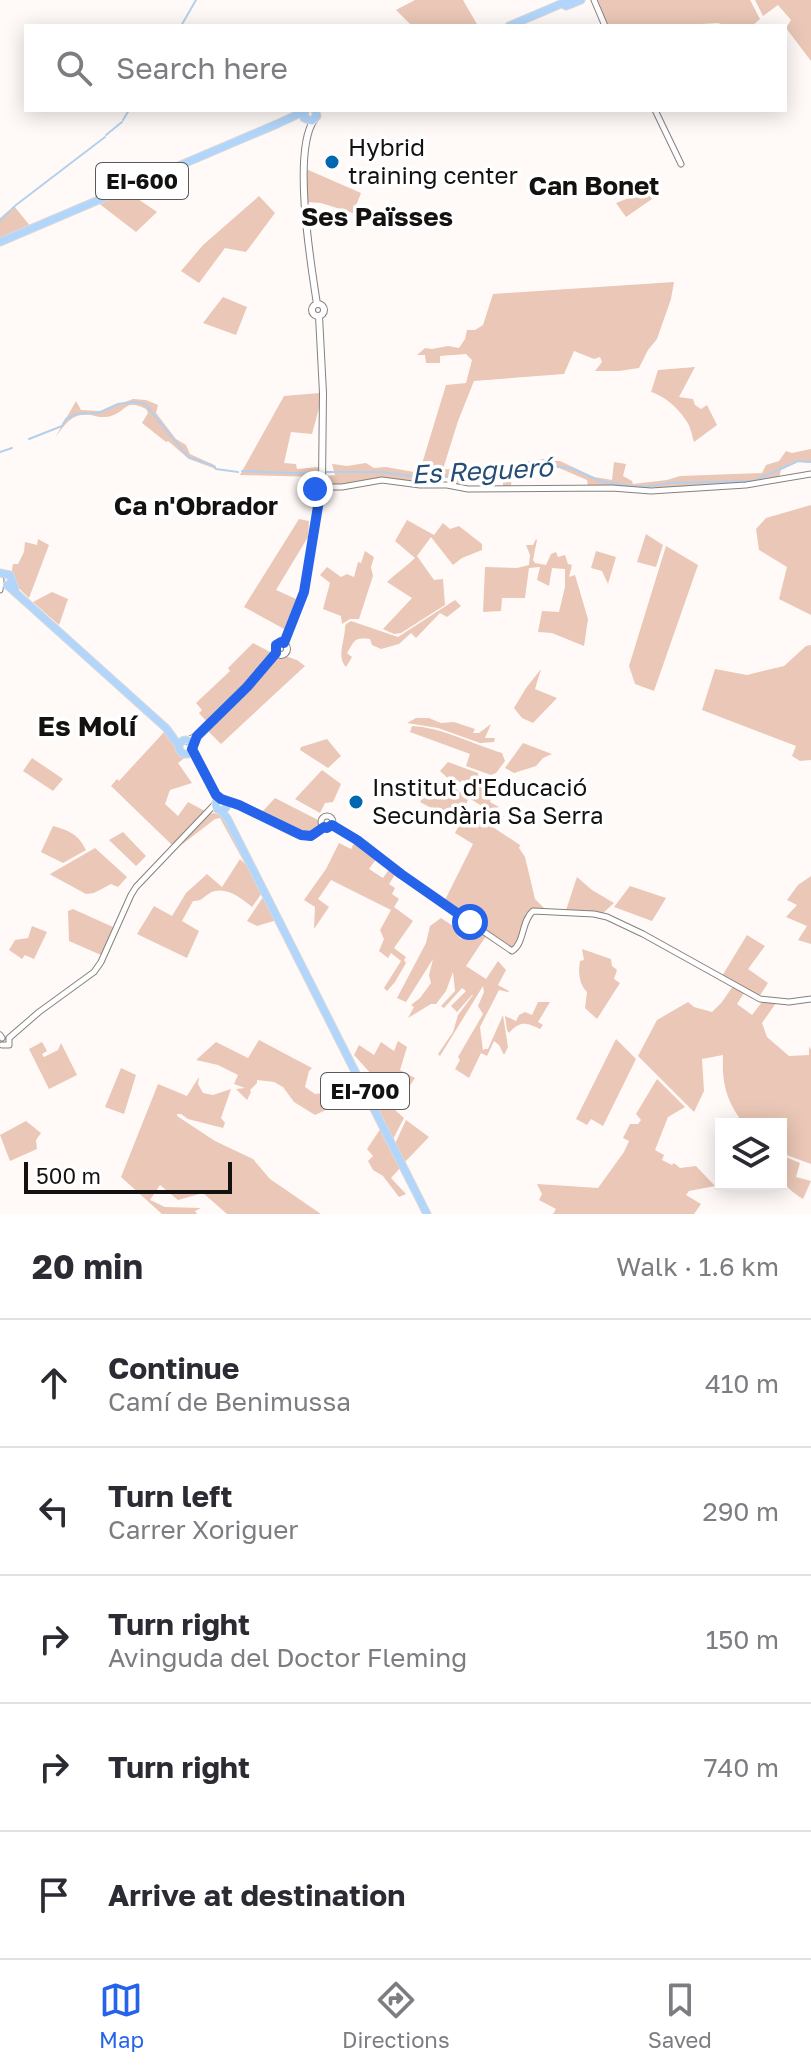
<!DOCTYPE html>
<html lang="en">
<head>
<meta charset="utf-8">
<style>
	:root { --surface:#fff; --page:#f7f7f7; --text:#2b2b33; --muted:#7c7c81; --line:#e1e1e2; --accent:#2563eb }
	body { margin:0; font-family:"Golos Text",sans-serif; background:var(--page); color:var(--text) }
	.controls { position:absolute; right:24px; bottom:24px; display:grid; overflow:hidden; border-radius:0px; box-shadow:0 4px 20px #0003 }
	.controls button { width:72px; height:72px; display:grid; place-items:center; padding:0; border:0; border-bottom:2px solid var(--line); background:var(--surface); color:var(--text); font:40px sans-serif }
	.scale { position:absolute; left:24px; bottom:20px; width:208px; box-sizing:border-box; padding-left:8px; border:4px solid #131211; border-top:0; font-size:22px; line-height:28px; white-space:nowrap; color:#131211; -webkit-text-stroke:6px #fff; paint-order:stroke }
	.stop { position:absolute; width:24px; height:24px; margin:-18px; border:6px solid #2563eb; border-radius:50%; background:#fff }
	.stop.end { background:#2563eb; border-color:#fff; box-shadow:0 2px 8px #0008 }
	.list { margin:0; padding:0; list-style:none }
	h2 { display:flex; justify-content:space-between; align-items:center; height:104px; margin:0; padding:0 32px; font-size:34px }
	h2 small { font-size:26px; font-weight:400; color:var(--muted) }
	.list li { display:grid; grid-template-columns:52px 1fr auto; gap:24px; align-items:center; box-sizing:border-box; height:128px; padding:0 32px; border-top:2px solid var(--line) }
	.list b { display:block; font-size:30px; white-space:nowrap }
	.list p { margin:0; font-size:26px; white-space:nowrap; color:var(--muted) }
	.list em { font-size:26px; font-style:normal; color:var(--muted) }
	.icon { flex:none; width:44px; height:44px; fill:none; stroke:currentColor; stroke-width:2; stroke-linecap:round; stroke-linejoin:round }
	.map { position:relative; flex:none; width:811px; height:1214px; overflow:hidden }
	.search { position:absolute; background:var(--surface); box-shadow:0 4px 20px #0003; left:24px; right:24px; top:24px; height:88px; display:flex; align-items:center; gap:20px; box-sizing:border-box; padding:0 28px; border-radius:0px; color:var(--muted); font-size:30px }
	.sheet { height:744px; background:var(--surface) }
	nav { display:flex; justify-content:space-around; align-items:center; box-sizing:border-box; height:112px; border-top:2px solid var(--line); background:var(--surface); font-size:22px; color:var(--muted) }
	nav a { display:grid; justify-items:center; gap:4px }
	nav .on { color:var(--accent) }
	.map>svg:first-child { display:block }
</style>
</head>
<body>
<div class="map">
<svg width="811" height="1214" viewBox="0 0 811 1214">
	<rect width="100%" height="100%" fill="#fffaf7"/>
	<path fill="#eac7b6" d="M415 0H463L478 26H412L396 10Z
		M598 0H750L760 19 752 26H731L717 23 671 26H608Z
		M755 0H811V61L786 28 791 20 778 5 763 16Z
		M306 169 361 193 353 213 321 203 307 202Z
		M652 189 654 192 650 195 652 199 626 217 616 203Z
		M125 190 157 212 136 232 97 202Z
		M259 196 275 213 246 252 225 248 199 283 181 271 203 245Z
		M14 206 31 227 0 238V218Z
		M674 282 671 299 657 339 648 350 639 368 619 371H595L602 362 600 357 594 359 574 351 564 374 474 381 458 421 443 469C457 470 470 467 483 466 495 465 503 468 516 465V463L550 458V461H560L594 477 612 480 614 462 626 464 623 476 632 481 633 484 667 480 680 476 762 473 766 465 779 461 786 451 792 453 811 449V463L798 462 781 470 779 478C715 487 652 489 588 487L587 480 559 468H542L512 473 511 486 503 487V474L496 475 495 487H486V476L477 477 472 482 465 483 463 486 448 484 451 478H442V476L411 481 380 478 350 484H334L328 481V476L335 475 332 464H333L347 466 366 463 374 468 386 467 414 472 415 466 421 467 446 385 466 383 472 360 466 354 440 356V363H426L425 355H417L425 348 432 349 448 346 459 348 465 339 467 330H475L483 325 493 294Z
		M223 297 247 307 236 335 203 323Z
		M695 367 679 397 693 399 695 405 701 409 707 405 717 425 694 442C692 436 691 428 687 422 680 410 665 396 651 392L658 370Z
		M319 393V408L312 434 291 432 284 463 296 464 297 469 319 467 318 477 240 475 284 396Z
		M133 399 146 400 158 405 156 413 176 439 186 445 190 454 216 466V469L189 459 168 441 166 442 142 423 148 413 146 409C125 398 127 411 111 416 105 418 97 417 91 415 72 412 65 425 55 438L76 401 81 410 101 411Z
		M811 505V615L779 599 787 567 759 550 756 529 766 518Z
		M299 519 309 521 308 537 276 590 296 599 285 627 286 630 244 607Z
		M407 520 434 535 443 523 450 529 459 526 482 544V550L462 558 453 565 431 537 417 556 434 580 443 579 445 605 401 633 394 634 383 629 412 598 387 582C396 573 406 567 415 558L395 541Z
		M646 534 663 545 656 567 637 562Z
		M38 539 49 545 29 598C18 588 9 580 13 564H18L24 552 25 542 37 545Z
		M536 539 537 540 533 560 535 563 546 565 551 554 556 552 558 557 565 555 568 564 572 565 569 577 575 575 588 619 584 646 552 633 538 632 542 611 559 612 565 587V569L552 568 549 586 537 580 540 567 529 568 525 598H502L501 611 483 612 485 567 517 568 529 565 530 555 526 545H533Z
		M666 546 698 565 654 691 635 684 629 666Z
		M365 551 374 557 371 567 373 576 359 619H350L342 624 341 616 323 609 330 583 320 575 327 567 341 577 347 574 354 577 358 562 361 563Z
		M596 551 616 557 608 584 602 571 591 568Z
		M52 592 68 599 59 625 33 602Z
		M455 600 461 606 447 617 440 613 416 638 411 633 399 644 381 649 372 645 370 639C354 637 355 640 347 653L352 657 346 667C336 657 345 641 345 627L346 624 351 621 398 637Z
		M253 643 272 653 254 675 207 722 199 713 202 710 196 703 230 671 228 668Z
		M811 645V760L800 761 792 756 796 746 702 710 715 669 747 675 784 666 806 646Z
		M288 657 297 660 305 666 221 744 208 731 278 658Z
		M541 669 535 689 557 698 533 723 522 718 514 708 526 688Z
		M416 718H429L441 723 454 722 475 729 473 733H479L491 724 485 738H495L494 742 480 743 438 728 407 723Z
		M412 726C444 728 472 744 502 753L505 761 496 773 491 775 466 766 470 754 410 732Z
		M165 731 175 742 178 752 182 756H187L178 763 192 783 170 790 165 804 178 816 188 802 205 811 172 845 111 786 117 779 119 781Z
		M327 739 341 756 328 768 300 750 301 747Z
		M523 743 552 754 543 758 536 766 514 773 505 768Z
		M32 758 63 779 53 791 23 771Z
		M448 762 478 773V775L489 781 484 790 492 795 490 802 499 807 488 810 469 798 467 796 472 789 463 780 455 785 440 771Z
		M322 770 341 784 333 802 325 803 320 813 295 799Z
		M450 783 468 800 454 828 436 819 439 812 420 802 430 786 442 794Z
		M275 798 318 820 319 827 310 833 303 832 261 813Z
		M467 810 520 845 519 848 525 857 535 899 545 909H533L526 913 516 947 513 949 444 902 473 844 455 833Z
		M214 813 220 815 224 819 262 893 252 907C241 898 225 885 210 893 202 898 202 901 193 901L182 921 199 931 187 958 137 934 154 906 172 916 186 893 207 874 222 887 240 859 245 864 220 818 215 819 176 849 210 814Z
		M53 826C70 831 78 834 86 850L63 863 41 852Z
		M123 832 146 856 136 866 109 840Z
		M355 841 377 858 369 869 383 878 390 868 396 873 389 884 395 888 392 894 399 899 394 907 413 921 394 948 406 957 404 960 406 963 395 982 387 991 384 988 401 961 391 953 388 958 379 951 384 939 380 930 391 910 331 880 318 899 329 907 314 929 315 907 304 900 326 869 339 843 351 849Z
		M95 848 127 877 118 887 111 884 94 893 86 894 51 875 50 874Z
		M811 876V944L798 940 807 926 786 917 797 905 787 900 798 885Z
		M577 877 592 890 614 903 602 914 566 910Z
		M630 886 666 898 652 921 614 907Z
		M263 897 277 920 257 926 247 921Z
		M73 909 113 927 101 955 69 941 68 911Z
		M441 918 459 930 457 935 461 939 471 925 486 936 466 966 486 979 498 961 506 970 498 985 509 991 508 992 499 990 480 1027 483 1051 484 1049H488L503 1015 508 1047 504 1055 499 1045 494 1041 487 1056 481 1053 469 1078 455 1069 460 1060 458 1057 483 1014 478 1006 484 992 483 986 440 1056 438 1054 453 1032 458 1015 473 995H472L457 1012 451 1006 466 991 462 988 444 1008 441 1006 455 991 453 972 446 991 436 1004H431L408 1018 414 1007 411 1005 420 998 431 983 429 975 433 959 406 1002 397 998 426 943 430 926Z
		M32 926 47 932 34 959 25 955 22 959 9 950 15 940 28 938Z
		M747 935 765 946 748 969 768 983 759 997 722 976Z
		M582 949 611 959 612 966 617 970 614 979 620 983 597 1019 585 1008 587 992C579 984 578 972 580 961L584 960Z
		M733 986 744 993 737 1004 752 1015 762 1002 776 1003 762 1023 767 1037 789 1056 809 1055V1046L811 1050V1164L781 1153V1124H739L740 1119C725 1097 722 1081 723 1055L702 1059 704 1091 694 1112 638 1056 657 1020 688 1002 694 1007 712 1012 722 1002Z
		M538 1002H550L538 1022 543 1025 540 1029C526 1023 521 1020 509 1033L507 1030 505 1016 516 1021 519 1015 525 1012 532 1015Z
		M616 1039 636 1059 603 1126 591 1119 587 1125 576 1119Z
		M259 1040 312 1068 309 1071 305 1087 315 1094 332 1092 335 1100 326 1110 315 1115 294 1102 283 1087 274 1082 257 1080V1083L250 1090 251 1092 247 1100 236 1089 245 1088 234 1084 238 1075 218 1065 196 1060 216 1042 248 1058Z
		M398 1041 407 1047 400 1070 415 1078 394 1109 404 1118 392 1141 373 1102 382 1086 354 1055 359 1045 374 1055 381 1042 394 1051Z
		M42 1042 47 1051 42 1054 44 1057 58 1050 61 1043 77 1075 49 1089 29 1049Z
		M121 1068 136 1075 124 1114 105 1107Z
		M199 1077 198 1084 203 1093 213 1095 231 1089 221 1118 225 1123 223 1128 188 1119 181 1114H177V1116L215 1141 253 1159 270 1179 321 1214H227L203 1193 178 1200 160 1185 150 1200 165 1207 201 1208 195 1211 197 1214H162L121 1177 158 1084 187 1096Z
		M657 1079 685 1107 668 1117 655 1150 664 1155 662 1160 672 1165 674 1163 680 1168 696 1166 715 1186 689 1191 686 1195 701 1204 694 1214H553L556 1209 539 1200 542 1194 537 1184 598 1188 624 1152 629 1141 623 1138 630 1124H638L641 1120 636 1114Z
		M406 1120 429 1137 403 1164 394 1146Z
		M26 1121 41 1133 36 1140 37 1149 10 1161 0 1135Z
		M381 1128 401 1167 391 1178 406 1194 399 1197 383 1176 373 1170 368 1161 373 1156 367 1149Z
		M781 1155 800 1163 796 1177 811 1181 803 1199C781 1185 781 1180 781 1155Z"/>
	<g fill="none" stroke-linecap="round" stroke-linejoin="round">
		<path stroke="#b4d0ed" stroke-width="2" d="M181 26 196 0
			M123 120 129 110
			M106 135 122 122
			M16 205 105 137
			M12 209 15 206
			M0 221 10 211
			M29 439 62 426 66 419 76 414 98 413 118 404 133 402 145 404 188 457 212 465 216 469 238 472
			M0 452 12 448
			M242 471 319 474
			M326 472H381L424 478 484 474 551 466 571 468 600 481 631 486 645 487 669 483 754 481 798 461 811 462"/>
		<defs>
			<path id="tertiary" d="M594 0 605 26
				M655 110 681 164
				M328 487H342L382 480 420 485H447L468 489 612 488 651 491 746 485 811 474
				M0 590 1 580
				M225 801 239 805 301 835 315 834 324 827
				M321 822a6 6 0 1 1 12 0a6 6 0 1 1-12 0Z
				M332 825 357 840 424 891 512 951C525 943 521 921 533 911L594 914 607 917 643 934 760 999 789 1002 811 999
				M0 1035 2 1038
				M9 1038 39 1012 94 972 101 962 131 895 136 887 216 803
				M2 1045H9V1038"/>
			<path id="secondary" d="M314 120C292 152 311 265 317 304
				M312 310a6 6 0 1 1 12 0a6 6 0 1 1-12 0Z
				M319 316 323 393 322 482
				M315 488a6 6 0 1 1 12 0a6 6 0 1 1-12 0Z
				M275 649a6 6 0 1 1 12 0a6 6 0 1 1-12 0Z
				M284 643 304 592 320 494
				M187 741 197 736 247 687 276 653"/>
			<path id="primary" d="M566 6 581 0
				M509 26 570 0
				M305 111 304 118 312 121 317 116 315 110
				M0 242 277 124 305 111
				M0 573 10 575 15 589
				M7 585 166 728 179 746
				M179 747a7 7 0 1 1 14 0a7 7 0 1 1-14 0Z
				M192 749 216 795 221 799
				M215.5 805a5.5 5.5 0 1 1 11 0a5.5 5.5 0 1 1-11 0Z
				M220 810 227 818 427 1214"/>
		</defs>
		<use href="#tertiary" stroke="#85817e" stroke-width="7"/>
		<use href="#secondary" stroke="#85817e" stroke-width="8"/>
		<use href="#primary" stroke="#d9d9d9" stroke-width="9"/>
		<use href="#tertiary" stroke="#fff" stroke-width="5"/>
		<use href="#secondary" stroke="#fff" stroke-width="6"/>
		<use href="#primary" stroke="#b2d6fb" stroke-width="7"/>
	</g>
	<g fill="none" stroke-linecap="round" stroke-linejoin="round">
		<path stroke="#2563eb" stroke-width="10" d="M315 489 320 494 304 592 284 643 281 642 276 645V653L247 687 197 736 192 749 216 795 221 799 239 805 301 835 311 836 324 827 327 828 332 825 357 840 401 874 470 922"/>
	</g>
	<g fill="#0067b3" stroke="#fff" stroke-width="3">
		<circle cx="332" cy="162" r="8"/>
		<circle cx="356" cy="802" r="8"/>
	</g>
	<g text-anchor="middle" stroke-width="7" stroke-linejoin="round" paint-order="stroke">
		<g fill="#fff" stroke="#5a5958" stroke-width="2">
			<rect x="96" y="163" width="92" height="36" rx="6"/>
			<rect x="321" y="1073" width="88" height="36" rx="6"/>
		</g>
		<g font-size="22" font-weight="bold" fill="#131211">
			<text x="142" y="189">EI-600</text>
			<text x="365" y="1099">EI-700</text>
		</g>
		<g font-size="24" fill="#131211" stroke="#fff" text-anchor="start">
			<text x="348" y="156">Hybrid<tspan x="348" dy="28">training center</tspan></text>
			<text x="372" y="796">Institut d'Educació<tspan x="372" dy="28">Secundària Sa Serra</tspan></text>
		</g>
		<g font-size="26" font-weight="bold" fill="#131211" stroke="#fff">
			<text x="594" y="195">Can Bonet</text>
			<text x="377" y="226">Ses Païsses</text>
			<text x="196" y="515">Ca n'Obrador</text>
		</g>
		<g font-size="26" font-style="italic" fill="#254d75" stroke="#fff">
			<text transform="translate(482 471) rotate(-3)" y="9">Es Regueró</text>
		</g>
		<g font-size="28" font-weight="bold" fill="#131211" stroke="#fff">
			<text x="87" y="736">Es Molí</text>
		</g>
	</g>
</svg>
<div class="controls">
<button><svg class="icon" aria-label="layers" viewBox="0 0 24 24"><path d="M12 4l9 5-9 5-9-5zM3 14l9 5 9-5"/></svg></button>
</div>
<div class="scale">500 m</div>
<div class="stop" style="left:470px;top:922px"></div>
<div class="stop end" style="left:315px;top:489px"></div>
<div class="search"><svg class="icon" aria-label="search" viewBox="0 0 24 24"><circle cx="10" cy="10" r="6"/><path d="M15 15l6 6"/></svg>Search here</div>
</div>
<section class="sheet">
<h2>20 min<small>Walk · 1.6 km</small></h2>
<ul class="list">
<li><svg class="icon" aria-label="ahead" viewBox="0 0 24 24"><path d="M12 20V5M6 11l6-6 6 6"/></svg><div><b>Continue</b><p>Camí de Benimussa</p></div><em>410 m</em></li>
<li><svg class="icon" aria-label="left" viewBox="0 0 24 24"><path d="M17 20v-9H6M10 6l-5 5 5 5"/></svg><div><b>Turn left</b><p>Carrer Xoriguer</p></div><em>290 m</em></li>
<li><svg class="icon" aria-label="right" viewBox="0 0 24 24"><path d="M7 20v-9h11M14 6l5 5-5 5"/></svg><div><b>Turn right</b><p>Avinguda del Doctor Fleming</p></div><em>150 m</em></li>
<li><svg class="icon" aria-label="right" viewBox="0 0 24 24"><path d="M7 20v-9h11M14 6l5 5-5 5"/></svg><div><b>Turn right</b></div><em>740 m</em></li>
<li><svg class="icon" aria-label="arrive" viewBox="0 0 24 24"><path d="M6 21V4h12l-3 4 3 4H6"/></svg><div><b>Arrive at destination</b></div></li>
</ul>
</section>
<nav>
<a class="on"><svg class="icon" aria-label="map" viewBox="0 0 24 24"><path d="M3 6l6-2 6 2 6-2v14l-6 2-6-2-6 2zM9 4v14M15 6v14"/></svg>Map</a>
<a><svg class="icon" aria-label="directions" viewBox="0 0 24 24"><path d="M12 3l9 9-9 9-9-9zM9 14v-3h6M13 9l2 2-2 2"/></svg>Directions</a>
<a><svg class="icon" aria-label="saved" viewBox="0 0 24 24"><path d="M7 4h10v16l-5-4-5 4z"/></svg>Saved</a>
</nav>
</body>
</html>
